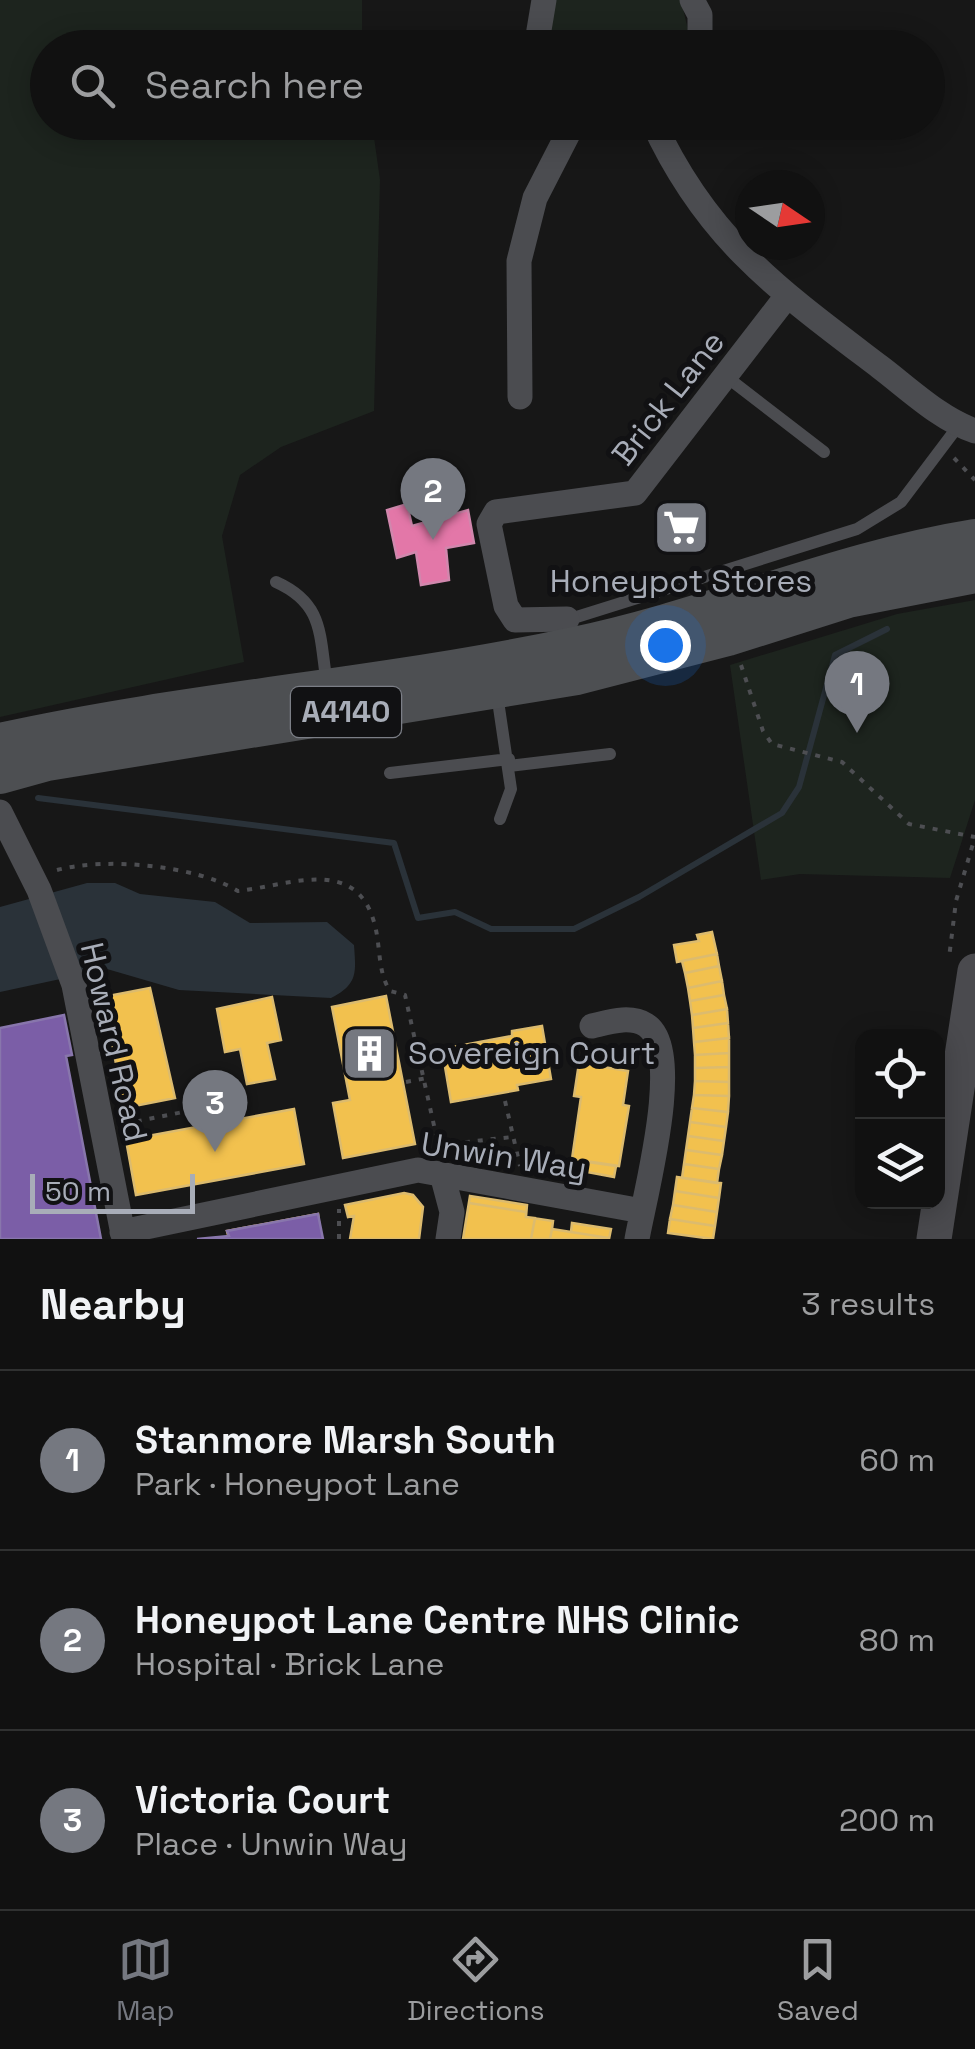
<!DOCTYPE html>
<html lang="en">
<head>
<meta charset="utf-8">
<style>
	:root { --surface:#111; --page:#1a1a1a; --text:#f1f3f6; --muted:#9c9d9f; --line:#303131; --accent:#757880 }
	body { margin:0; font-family:"Space Grotesk",sans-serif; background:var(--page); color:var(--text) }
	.controls { position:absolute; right:30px; bottom:30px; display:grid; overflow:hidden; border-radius:20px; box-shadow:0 5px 25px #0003 }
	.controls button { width:90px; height:90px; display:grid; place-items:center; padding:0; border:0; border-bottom:2px solid var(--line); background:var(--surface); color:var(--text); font:50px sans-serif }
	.compass { position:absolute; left:735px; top:170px; width:90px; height:90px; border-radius:50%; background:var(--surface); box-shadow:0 5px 25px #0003; rotate:103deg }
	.scale { position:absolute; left:30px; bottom:25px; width:165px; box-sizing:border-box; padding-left:10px; border:5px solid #a8adb8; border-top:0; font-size:28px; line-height:35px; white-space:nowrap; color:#a8adb8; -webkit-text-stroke:8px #111113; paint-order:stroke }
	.you { position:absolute; left:665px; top:645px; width:35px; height:35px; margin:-25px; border:8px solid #fff; border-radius:50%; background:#1a73e8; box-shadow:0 0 0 15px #1a73e833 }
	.badge { display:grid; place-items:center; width:65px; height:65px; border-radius:50%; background:var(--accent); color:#fff; font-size:32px; font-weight:700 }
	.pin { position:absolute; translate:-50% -82px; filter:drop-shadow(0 2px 5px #0008) }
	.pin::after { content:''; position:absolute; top:52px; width:35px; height:30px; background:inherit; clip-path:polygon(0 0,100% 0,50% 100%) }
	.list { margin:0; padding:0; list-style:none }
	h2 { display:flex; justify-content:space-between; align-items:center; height:130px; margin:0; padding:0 40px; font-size:42px }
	h2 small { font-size:32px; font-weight:400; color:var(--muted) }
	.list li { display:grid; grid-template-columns:65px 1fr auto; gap:30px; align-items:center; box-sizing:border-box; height:180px; padding:0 40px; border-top:2px solid var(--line) }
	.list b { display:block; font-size:38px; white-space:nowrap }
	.list p { margin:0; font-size:32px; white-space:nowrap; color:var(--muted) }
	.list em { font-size:32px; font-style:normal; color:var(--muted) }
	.icon { flex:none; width:55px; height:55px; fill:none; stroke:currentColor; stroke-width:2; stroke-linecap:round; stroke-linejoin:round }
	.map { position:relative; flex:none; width:975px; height:1239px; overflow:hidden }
	.search { position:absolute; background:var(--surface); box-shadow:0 5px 25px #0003; left:30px; right:30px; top:30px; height:110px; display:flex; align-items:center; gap:25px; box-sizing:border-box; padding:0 35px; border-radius:55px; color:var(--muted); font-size:38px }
	.sheet { height:670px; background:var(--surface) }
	nav { display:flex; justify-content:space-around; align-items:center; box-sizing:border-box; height:140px; border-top:2px solid var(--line); background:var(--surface); font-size:28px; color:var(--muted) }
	nav a { display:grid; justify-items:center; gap:5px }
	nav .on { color:var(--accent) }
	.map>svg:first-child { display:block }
</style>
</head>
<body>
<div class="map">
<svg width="975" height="1239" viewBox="0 0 975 1239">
	<rect width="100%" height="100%" fill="#171717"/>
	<path fill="#1d241e" d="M0 0H362V47L48 48V122L372 123 380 180 374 411 281 447 240 475 222 536 244 662 0 717Z
		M556 0H681L692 47 545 48Z
		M975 600V800L950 878 800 874 761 880 730 665 897 614Z"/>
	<path fill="#2a3239" d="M87 883H115L140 894 215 902 250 923 327 922 354 945C356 973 358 984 331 998L179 990 107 969 0 992V907Z"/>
	<path fill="#f2c14e" stroke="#dcbb6e" stroke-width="2.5" d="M712 932 717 954 677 962 674 945 699 941 697 935Z
		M717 954 719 966 685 973 682 961Z
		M719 966 722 981 688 988 685 973Z
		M722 981 724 995 690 1001 688 988Z
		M150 988 175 1098 119 1109 112 1075 118 1074 103 997Z
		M724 995 727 1009 692 1015 690 1001Z
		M386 996 415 1144 343 1158 333 1103 350 1100 332 1007Z
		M272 997 281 1040 267 1043 275 1079 247 1084 240 1049 225 1052 217 1009Z
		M727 1009 728 1023 693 1028 692 1015Z
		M728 1023 729 1038 694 1042 693 1028Z
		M542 1026 551 1079 517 1085 518 1090 451 1102 442 1049 512 1036V1031Z
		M729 1038V1053L695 1055 694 1042Z
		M729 1053V1067L695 1068V1055Z
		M579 1063 628 1071 623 1105 629 1106 619 1166 572 1159 581 1097 574 1096Z
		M729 1067V1082L695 1081V1068Z
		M695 1081 729 1082V1096L694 1095Z
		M694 1095 729 1096 728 1112 692 1108Z
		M692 1108 728 1112 726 1127 690 1122Z
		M294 1109 304 1164 136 1195 126 1140Z
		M690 1122 726 1127 724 1141 688 1136Z
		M688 1136 724 1141 722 1155 686 1150Z
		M686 1150 722 1155 719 1169 684 1164Z
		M588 1162 616 1166 614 1177 587 1172Z
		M684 1164 719 1169 717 1183 682 1178Z
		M677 1177 721 1183 719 1198 675 1191Z
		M675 1191 719 1198 717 1212 673 1205Z
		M404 1193 413 1195 423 1207 419 1239H350L354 1216 348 1217 345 1205Z
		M470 1196 527 1205 526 1217 553 1221 552 1229 571 1232 572 1223 611 1229 609 1239H463Z
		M469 1203 526 1212V1217L535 1218 531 1239H463Z
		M673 1205 717 1212 715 1226 670 1219Z
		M318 1214 321 1239H229L227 1231Z
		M670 1219 715 1226 713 1239 668 1233Z
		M552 1229 609 1238V1239H550Z"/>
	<path fill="#7b5ea7" stroke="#8876ac" stroke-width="2.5" d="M64 1015 72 1055 66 1056 101 1239H0V1028Z
		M318 1214 323 1239H197L229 1236 227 1231Z"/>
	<path fill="#e377a8" stroke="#d187ad" stroke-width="2.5" d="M407 504 412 526 468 510 474 543 446 548 449 580 421 585 416 552 397 558 387 510Z"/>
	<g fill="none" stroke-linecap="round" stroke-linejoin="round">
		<path stroke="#2a3239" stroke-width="6" d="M38 798 394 843 418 918 455 912 491 929H574L639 897 782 813 799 787 835 655 887 629"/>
		<path stroke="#4d4e52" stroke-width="4" stroke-dasharray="5 8" stroke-linecap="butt" d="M954 458 975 480
			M741 665 763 731 772 744 842 762 909 824 975 837 956 901 949 958
			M57 870C106 857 195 865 238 891 287 886 355 855 374 922 381 945 377 971 390 991L405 995 439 1148
			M406 1082 427 1078
			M505 1101 520 1166
			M124 1124 183 1112
			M439 1145 512 1137
			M339 1239V1209"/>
		<path stroke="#4b4c50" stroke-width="12" d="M728 378 824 452
			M276 582C325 604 319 636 327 684
			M567 620 857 529 901 502 959 425
			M497 694 511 789 500 819
			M509 766 610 754
			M390 773 509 759"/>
		<path stroke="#4b4c50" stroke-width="25" d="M692 0 700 15V48
			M536 48 544 0
			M599 122H628
			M653 122C707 240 780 291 880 367 909 389 940 419 975 431
			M520 397 519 261 535 198 574 122
			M567 619 515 620 506 606 489 524 496 512 635 493 787 296
			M0 812 39 890 74 985 124 1239
			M592 1026C609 1022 630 1015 646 1025 685 1050 644 1198 637 1239
			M443 1178 452 1212 448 1239
			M122 1232 418 1170 642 1211"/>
		<path stroke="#4a4a4e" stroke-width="35" d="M934 1239 975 971"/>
		<path stroke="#4d4f52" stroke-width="40" d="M0 743C190 701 384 688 574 647 709 619 838 561 975 539
			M0 774 47 761 577 675 728 636 848 598 975 573"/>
	</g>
	<defs>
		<symbol id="supermarket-square" viewBox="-11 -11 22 22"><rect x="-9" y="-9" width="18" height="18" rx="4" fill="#757880" stroke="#111113"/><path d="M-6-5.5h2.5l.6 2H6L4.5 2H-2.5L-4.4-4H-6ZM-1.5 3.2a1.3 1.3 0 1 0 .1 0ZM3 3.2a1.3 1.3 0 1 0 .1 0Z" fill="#fff"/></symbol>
		<symbol id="building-square" viewBox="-11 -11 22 22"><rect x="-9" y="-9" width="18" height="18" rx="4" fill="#757880" stroke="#111113"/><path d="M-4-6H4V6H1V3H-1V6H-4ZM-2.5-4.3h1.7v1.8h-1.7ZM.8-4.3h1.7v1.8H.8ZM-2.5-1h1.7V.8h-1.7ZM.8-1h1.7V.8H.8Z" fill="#fff"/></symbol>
	</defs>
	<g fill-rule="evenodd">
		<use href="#supermarket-square" x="650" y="496" width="63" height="63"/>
		<use href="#building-square" x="338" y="1022" width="63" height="63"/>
	</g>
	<g text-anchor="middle" stroke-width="10" stroke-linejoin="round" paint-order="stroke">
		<rect fill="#111113" stroke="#7b7e86" stroke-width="2.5" x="291" y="687" width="110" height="50" rx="8"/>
		<g font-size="30" font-weight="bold" fill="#a8adb8">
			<text x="346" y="722">A4140</text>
		</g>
		<g font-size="32" fill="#a8adb8" stroke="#111113">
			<text transform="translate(668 398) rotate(-52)" y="11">Brick Lane</text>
			<text transform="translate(114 1042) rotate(77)" y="11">Howard Road</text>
			<text transform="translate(504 1156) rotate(9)" y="11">Unwin Way</text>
		</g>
		<g font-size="32" fill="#a8adb8" stroke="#111113">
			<text x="681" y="592">Honeypot Stores</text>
			<text x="408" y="1064" text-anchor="start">Sovereign Court</text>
		</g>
	</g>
</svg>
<div class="controls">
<button><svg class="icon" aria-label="locate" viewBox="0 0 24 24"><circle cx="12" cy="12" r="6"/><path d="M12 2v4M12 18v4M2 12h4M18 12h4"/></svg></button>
<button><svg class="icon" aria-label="layers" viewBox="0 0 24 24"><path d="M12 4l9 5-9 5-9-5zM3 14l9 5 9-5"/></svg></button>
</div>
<svg class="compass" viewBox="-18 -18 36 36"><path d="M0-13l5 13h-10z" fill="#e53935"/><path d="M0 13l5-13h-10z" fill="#9c9d9f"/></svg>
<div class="scale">50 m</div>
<div class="you"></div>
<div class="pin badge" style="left:857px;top:733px">1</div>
<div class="pin badge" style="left:433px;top:540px">2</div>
<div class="pin badge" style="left:215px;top:1152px">3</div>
<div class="search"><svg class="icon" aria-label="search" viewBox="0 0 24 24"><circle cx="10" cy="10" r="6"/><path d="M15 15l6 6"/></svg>Search here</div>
</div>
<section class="sheet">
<h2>Nearby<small>3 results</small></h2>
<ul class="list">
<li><span class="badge">1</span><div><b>Stanmore Marsh South</b><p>Park · Honeypot Lane</p></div><em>60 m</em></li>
<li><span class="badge">2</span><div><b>Honeypot Lane Centre NHS Clinic</b><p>Hospital · Brick Lane</p></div><em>80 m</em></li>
<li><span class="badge">3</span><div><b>Victoria Court</b><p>Place · Unwin Way</p></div><em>200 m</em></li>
</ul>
</section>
<nav>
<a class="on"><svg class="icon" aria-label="map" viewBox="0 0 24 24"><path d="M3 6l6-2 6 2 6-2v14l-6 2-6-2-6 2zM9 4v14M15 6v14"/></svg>Map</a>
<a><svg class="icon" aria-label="directions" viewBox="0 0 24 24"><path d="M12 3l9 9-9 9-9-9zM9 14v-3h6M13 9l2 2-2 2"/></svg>Directions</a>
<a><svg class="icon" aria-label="saved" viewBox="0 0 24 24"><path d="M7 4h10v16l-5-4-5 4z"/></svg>Saved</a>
</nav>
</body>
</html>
